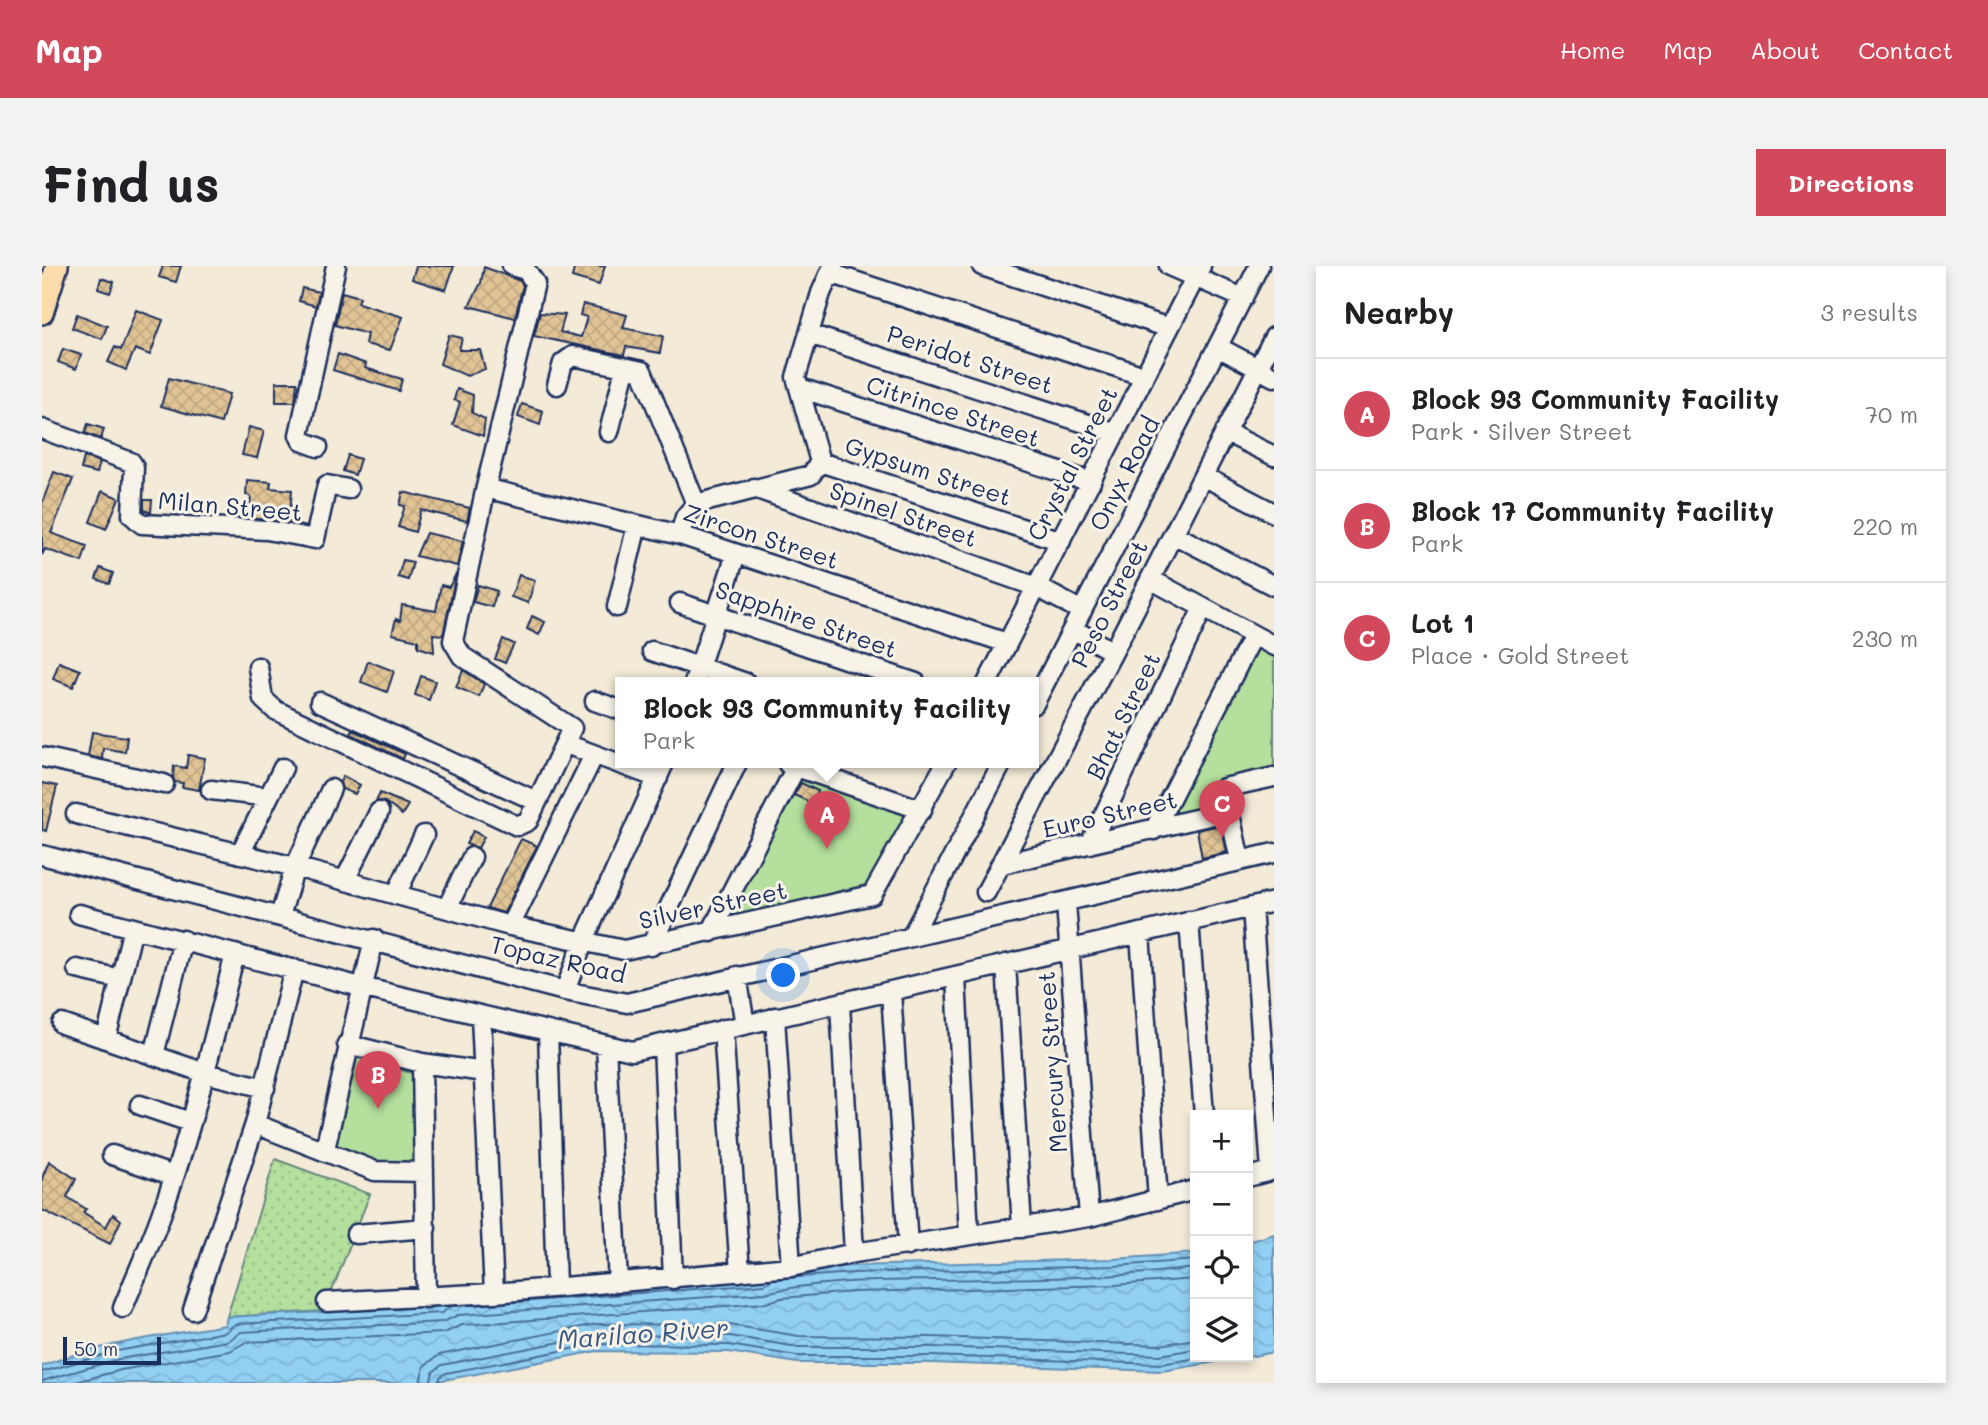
<!DOCTYPE html>
<html lang="en">
<head>
<meta charset="utf-8">
<style>
	:root { --surface:#fff; --page:#f2f2f2; --text:#202124; --muted:#757577; --line:#e0e0e0; --accent:#d1495b }
	body { margin:0; font-family:Mali,sans-serif; background:var(--page); color:var(--text) }
	.controls { position:absolute; right:21px; bottom:21px; display:grid; overflow:hidden; border-radius:0px; box-shadow:0 4px 10px #0003 }
	.controls button { width:63px; height:63px; display:grid; place-items:center; padding:0; border:0; border-bottom:2px solid var(--line); background:var(--surface); color:var(--text); font:35px sans-serif }
	.scale { position:absolute; left:21px; bottom:18px; width:98px; box-sizing:border-box; padding-left:7px; border:4px solid #1b2f5e; border-top:0; font-size:19px; line-height:24px; white-space:nowrap; color:#1b2f5e; -webkit-text-stroke:5px #f7f3e8; paint-order:stroke }
	.you { position:absolute; left:742px; top:710px; width:24px; height:24px; margin:-18px; border:5px solid #fff; border-radius:50%; background:#1a73e8; box-shadow:0 0 0 10px #1a73e833 }
	.badge { display:grid; place-items:center; width:46px; height:46px; border-radius:50%; background:var(--accent); color:#fff; font-size:23px; font-weight:700 }
	.pin { position:absolute; translate:-50% -58px; filter:drop-shadow(0 2px 4px #0008) }
	.pin::after { content:''; position:absolute; top:37px; width:24px; height:21px; background:inherit; clip-path:polygon(0 0,100% 0,50% 100%) }
	.popup { position:absolute; left:573px; top:411px; width:424px; height:91px; box-sizing:border-box; display:grid; place-content:center; border-radius:0px; background:var(--surface); filter:drop-shadow(0 2px 5px #0005); font-size:23px; white-space:nowrap; color:var(--muted) }
	.popup b { font-size:26px; color:var(--text) }
	.popup::after { content:''; position:absolute; left:50%; top:100%; margin-left:-14px; border:14px solid transparent; border-top-color:var(--surface) }
	.list { margin:0; padding:0; list-style:none }
	h2 { display:flex; justify-content:space-between; align-items:center; height:91px; margin:0; padding:0 28px; font-size:30px }
	h2 small { font-size:23px; font-weight:400; color:var(--muted) }
	.list li { display:grid; grid-template-columns:46px 1fr auto; gap:21px; align-items:center; box-sizing:border-box; height:112px; padding:0 28px; border-top:2px solid var(--line) }
	.list b { display:block; font-size:26px; white-space:nowrap }
	.list p { margin:0; font-size:23px; white-space:nowrap; color:var(--muted) }
	.list em { font-size:23px; font-style:normal; color:var(--muted) }
	.icon { flex:none; width:38px; height:38px; fill:none; stroke:currentColor; stroke-width:2; stroke-linecap:round; stroke-linejoin:round }
	.map { position:relative; flex:none; width:1232px; height:1117px; overflow:hidden; border-radius:0px }
	header { display:flex; align-items:center; gap:42px; box-sizing:border-box; height:98px; padding:0 35px; background:var(--accent); color:#fff }
	header strong { font-size:33px }
	nav { display:flex; gap:38px; margin-inline-start:auto; font-size:24px }
	.intro { display:flex; align-items:center; justify-content:space-between; box-sizing:border-box; height:168px; padding:0 42px }
	h1 { margin:0; font-size:49px }
	.button { padding:18px 32px; border-radius:0px; background:var(--accent); color:#fff; font-size:24px; font-weight:700 }
	main { display:flex; gap:42px; padding:0 42px }
	aside { flex:1; background:var(--surface); border-radius:0px; box-shadow:0 4px 10px #0003 }
	.map>svg:first-child { display:block }
</style>
</head>
<body>
<header>
<strong>Map</strong>
<nav><a>Home</a><a>Map</a><a>About</a><a>Contact</a></nav>
</header>
<div class="intro"><h1>Find us</h1><a class="button">Directions</a></div>
<main>
<div class="map">
<svg width="1232" height="1117" viewBox="0 0 1232 1117">
	<defs>
		<pattern id="grass-dots" width="8" height="8" patternUnits="userSpaceOnUse" patternTransform="scale(1.75)"><rect width="8" height="8" fill="#b4df9d"/><path d="M2 2h.1M6 6h.1" fill="none" stroke="#9ac08a" stroke-width="1.8" stroke-linecap="round"/></pattern>
		<pattern id="water-waves" width="16" height="10" patternUnits="userSpaceOnUse" patternTransform="scale(1.75)"><rect width="16" height="10" fill="#92d0f3"/><path d="M0 5q4-4 8 0t8 0" fill="none" stroke="#7db3d3"/></pattern>
		<pattern id="building-cross-hatch" width="8" height="8" patternUnits="userSpaceOnUse" patternTransform="scale(1.75)"><rect width="8" height="8" fill="#e1c495"/><path d="M0 0l8 8M0 8l8-8" fill="none" stroke="#c0a983"/></pattern>
	</defs>
	<rect width="100%" height="100%" fill="#f3ead7"/>
	<filter id="ink" filterUnits="userSpaceOnUse"><feTurbulence type="fractalNoise" baseFrequency=".0143" numOctaves="2"/><feDisplacementMap in="SourceGraphic" scale="14" xChannelSelector="R" yChannelSelector="G"/><feConvolveMatrix kernelMatrix="1 2 1 2 8 2 1 2 1" color-interpolation-filters="sRGB"/></filter>
	<g filter="url(#ink)">
		<path fill="url(#grass-dots)" stroke="#68877e" stroke-width="2" d="M233 893 328 928 282 1045 185 1051Z"/>
		<path fill="#b4df9d" stroke="#68877e" stroke-width="2" d="M1215 378 1232 387V503L1175 516 1178 541 1125 553Z
			M757 510 866 550 831 617 687 652Z
			M310 790 373 808 372 898 337 897 293 878Z"/>
		<path fill="url(#water-waves)" stroke="#6290b7" stroke-width="2" d="M1232 968V1086L1206 1091V976Z
			M1153 987V1091H1204L1120 1105 889 1097H755L687 1086 555 1085 386 1117H0V1100C58 1077 121 1070 183 1059L185 1051 401 1040 402 1034 811 1000 1072 993Z"/>
		<g fill="none" stroke-linecap="round" stroke-linejoin="round">
			<path stroke="#4b6f9a" stroke-width="2" d="M460 1037 723 1018 731 1013 811 1007 1073 1000 1153 994
				M0 1106 75 1085 184 1066 193 1058 400 1047 410 1040 447 1038
				M0 1115 77 1093 186 1075 199 1066 401 1056 416 1049 723 1027C778 1014 836 1015 893 1014 979 1012 1067 1013 1153 1002
				M30 1117 79 1104 188 1085 204 1076 402 1067 420 1059 724 1037 739 1032 812 1026 1073 1019 1153 1013
				M378 1117 382 1100 397 1089 555 1058 688 1059 757 1070 890 1071 1118 1079 1153 1073
				M388 1117 391 1106 400 1099 555 1069 688 1070 756 1081H890L1118 1089 1153 1083
				M397 1117 398 1111 404 1107 555 1078 687 1079 755 1090H889L1119 1098 1162 1091"/>
		</g>
		<path fill="url(#building-cross-hatch)" stroke="#1b2f5e" stroke-width="2" d="M121 0H139L134 16 117 11Z
			M374 0H412L404 24 370 13Z
			M533 0H563L557 19 530 11Z
			M442 1 478 15 481 19 473 52 427 40 439 17Z
			M59 12 72 16 68 27 56 23Z
			M260 22 277 26 274 40 257 35Z
			M300 26 318 31 316 37 361 51 348 84 323 78 325 68 293 59Z
			M541 38 585 49 581 62 621 70 618 87 584 81 582 89 492 70 498 47 523 49 518 66 539 71 545 51 538 49Z
			M94 44 121 54 108 89 93 83 84 104 66 96 73 81 79 84Z
			M35 48 65 60 60 73 30 62Z
			M407 69 420 72 417 84H438L443 103 425 110 398 98Z
			M21 83 39 89 34 103 16 96Z
			M296 88 324 98 323 102 360 113 357 125 291 104Z
			M127 112 187 128 179 157 119 140Z
			M234 116H255L253 136H234Z
			M415 123 431 129 430 147 443 153 441 170 411 159 418 136 412 134Z
			M480 138 501 145 498 159 476 151Z
			M46 158 62 163 59 173 43 167Z
			M207 161 222 165 215 192 200 189Z
			M306 189 318 193 313 209 301 205Z
			M42 191 58 196 55 207 39 203Z
			M12 206 31 213 9 267 45 280 40 296 3 283 0 289V237Z
			M205 214 229 216 228 222 250 224 247 257 207 252 209 230 204 229Z
			M60 225 77 232 64 263 48 256Z
			M361 226 428 242 425 255 379 244 373 266 356 261 363 240 358 239Z
			M102 234H110L109 247 102 244Z
			M384 267 421 275 415 300 374 290Z
			M361 294 371 296 366 314 356 311Z
			M58 302 71 307 67 318 54 313Z
			M414 308 401 369 391 368 392 386 376 381V374L350 368 354 353 358 355 360 339 394 345 399 319 407 321Z
			M477 309 493 314 486 337 469 331Z
			M436 319 455 325 450 341 431 336Z
			M490 350 503 356 497 369 485 363Z
			M461 373 472 378 463 397 453 393Z
			M326 395 352 405 345 426 319 416Z
			M17 396 38 404 31 421 11 413Z
			M421 404 442 418 437 431 414 421Z
			M379 410 393 415 387 434 373 429Z
			M311 464 363 488 361 493 309 468Z
			M50 466 85 471 83 486 61 482 60 493 46 490Z
			M146 489 163 492 157 524 140 521 141 517 133 516 131 512 132 500 144 502Z
			M301 510 318 519 313 528 300 523 298 516Z
			M0 517 15 520 4 565 0 564Z
			M759 517 776 525 772 538 752 529Z
			M338 527 366 539 360 549 343 536 334 535Z
			M1179 559 1185 586 1160 592 1155 564Z
			M431 565 442 571 436 582 424 578Z
			M479 573 495 580 462 647 445 642Z
			M7 895 34 913 25 931 44 943 41 946 64 961 71 948 79 954 68 978 0 944V912Z"/>
		<g fill="none" stroke-linecap="round" stroke-linejoin="round">
			<defs>
				<path id="minor" d="M940 0 1127 62
					M1127 0 1201 32
					M788 7 1102 110
					M767 68 1074 167
					M1176 81 1232 111
					M515 119 521 97 531 90 600 105 654 238
					M758 122 1049 216
					M0 163 89 196 92 201 90 249 100 258 225 264 273 273 285 219 306 223
					M567 166 583 103
					M1183 166 1232 190
					M276 181 260 175 257 169 294 0
					M778 196 1019 275
					M1161 210 1232 247
					M712 222 995 321 1040 345
					M455 225 638 269 965 377
					M1131 268 1232 320
					M638 269 643 251 654 238 769 209 778 196 754 111 779 27 791 0
					M1108 313 1232 380
					M638 337 874 417
					M575 341 595 259
					M1031 363 1071 386
					M610 385 704 417
					M216 401 221 433 233 444 475 560 486 555 530 462 420 390 411 375 444 221 493 17 484 4 470 0
					M652 417 694 288
					M945 417 1159 0
					M553 435 578 444
					M278 436 494 535
					M992 438 1217 0
					M532 481 616 512
					M0 491 122 518
					M746 498 880 544
					M169 524 226 531
					M34 548 253 601 468 660 582 684 830 629 904 497
					M1112 564 1211 370
					M1048 578 1160 344
					M198 588 241 502
					M0 589 523 725 585 737 1232 587
					M1198 594 1182 522 1232 511
					M960 598 1188 545
					M303 614 337 546
					M944 626 1071 386 1232 71
					M354 629 382 569
					M1024 637 1047 951
					M1210 641 1229 905
					M405 642 430 591
					M37 648 319 721 590 785 1232 636
					M238 650 253 601 289 523
					M1147 655 1162 849
					M468 660 552 489
					M669 666 754 501
					M1098 667 1116 934
					M869 671 960 497
					M609 680 695 497
					M964 698 980 962
					M35 703 78 713
					M695 710 703 759
					M914 711 927 969
					M523 725 542 674 622 497
					M849 726 866 980
					M798 738 812 987
					M439 750 452 1027
					M733 751 749 1001
					M20 758 163 807 223 822
					M681 763 698 1006
					M506 765 514 1021
					M64 773 91 662
					M305 778 380 797 442 806
					M621 778 631 1013
					M564 779 576 1017
					M112 789 141 674
					M380 797 384 1032
					M98 839 148 856
					M213 858 333 905 382 906
					M283 883 332 673
					M70 889 132 910
					M1206 911 1232 904
					M314 968 384 962
					M285 1036 452 1027 749 1001 812 987 1047 951 1153 924
					M81 1042C92 1014 105 986 116 957 149 870 170 778 193 688
					M151 1044 213 858 252 703"/>
				<path id="major" d="M0 47 15 0"/>
			</defs>
			<use href="#minor" stroke="#1b2f5e" stroke-width="23"/>
			<use href="#major" stroke="#1b2f5e" stroke-width="26"/>
			<use href="#minor" stroke="#f7f3e8" stroke-width="18"/>
			<use href="#major" stroke="#fddcac" stroke-width="21"/>
		</g>
	</g>
	<g text-anchor="middle" stroke-width="6" stroke-linejoin="round" paint-order="stroke">
		<g font-size="24" fill="#1b2f5e" stroke="#f7f3e8">
			<text transform="translate(928 94) rotate(18)" y="8">Peridot Street</text>
			<text transform="translate(911 146) rotate(18)" y="8">Citrince Street</text>
			<text transform="translate(1031 198) rotate(-63)" y="8">Crystal Street</text>
			<text transform="translate(886 206) rotate(18)" y="8">Gypsum Street</text>
			<text transform="translate(1083 208) rotate(-63)" y="8">Onyx Road</text>
			<text transform="translate(188 241) rotate(5)" y="8">Milan Street</text>
			<text transform="translate(861 249) rotate(19)" y="8">Spinel Street</text>
			<text transform="translate(719 271) rotate(18)" y="8">Zircon Street</text>
			<text transform="translate(1068 338) rotate(-63)" y="8">Peso Street</text>
			<text transform="translate(764 354) rotate(19)" y="8">Sapphire Street</text>
			<text transform="translate(1082 450) rotate(-64)" y="8">Bhat Street</text>
			<text transform="translate(1068 549) rotate(-13)" y="8">Euro Street</text>
			<text transform="translate(671 640) rotate(-12)" y="8">Silver Street</text>
			<text transform="translate(516 694) rotate(13)" y="8">Topaz Road</text>
			<text transform="translate(1011 796) rotate(-94)" y="8">Mercury Street</text>
		</g>
		<g font-size="26" font-style="italic" fill="#395783" stroke="#f7f3e8">
			<text transform="translate(601 1068) rotate(-4)" y="9">Marilao River</text>
		</g>
	</g>
</svg>
<div class="controls">
<button>+</button>
<button>−</button>
<button><svg class="icon" aria-label="locate" viewBox="0 0 24 24"><circle cx="12" cy="12" r="6"/><path d="M12 2v4M12 18v4M2 12h4M18 12h4"/></svg></button>
<button><svg class="icon" aria-label="layers" viewBox="0 0 24 24"><path d="M12 4l9 5-9 5-9-5zM3 14l9 5 9-5"/></svg></button>
</div>
<div class="scale">50 m</div>
<div class="you"></div>
<div class="pin badge" style="left:785px;top:583px">A</div>
<div class="popup"><b>Block 93 Community Facility</b>Park</div>
<div class="pin badge" style="left:336px;top:843px">B</div>
<div class="pin badge" style="left:1180px;top:572px">C</div>
</div>
<aside>
<h2>Nearby<small>3 results</small></h2>
<ul class="list">
<li><span class="badge">A</span><div><b>Block 93 Community Facility</b><p>Park · Silver Street</p></div><em>70 m</em></li>
<li><span class="badge">B</span><div><b>Block 17 Community Facility</b><p>Park</p></div><em>220 m</em></li>
<li><span class="badge">C</span><div><b>Lot 1</b><p>Place · Gold Street</p></div><em>230 m</em></li>
</ul>
</aside>
</main>
</body>
</html>
